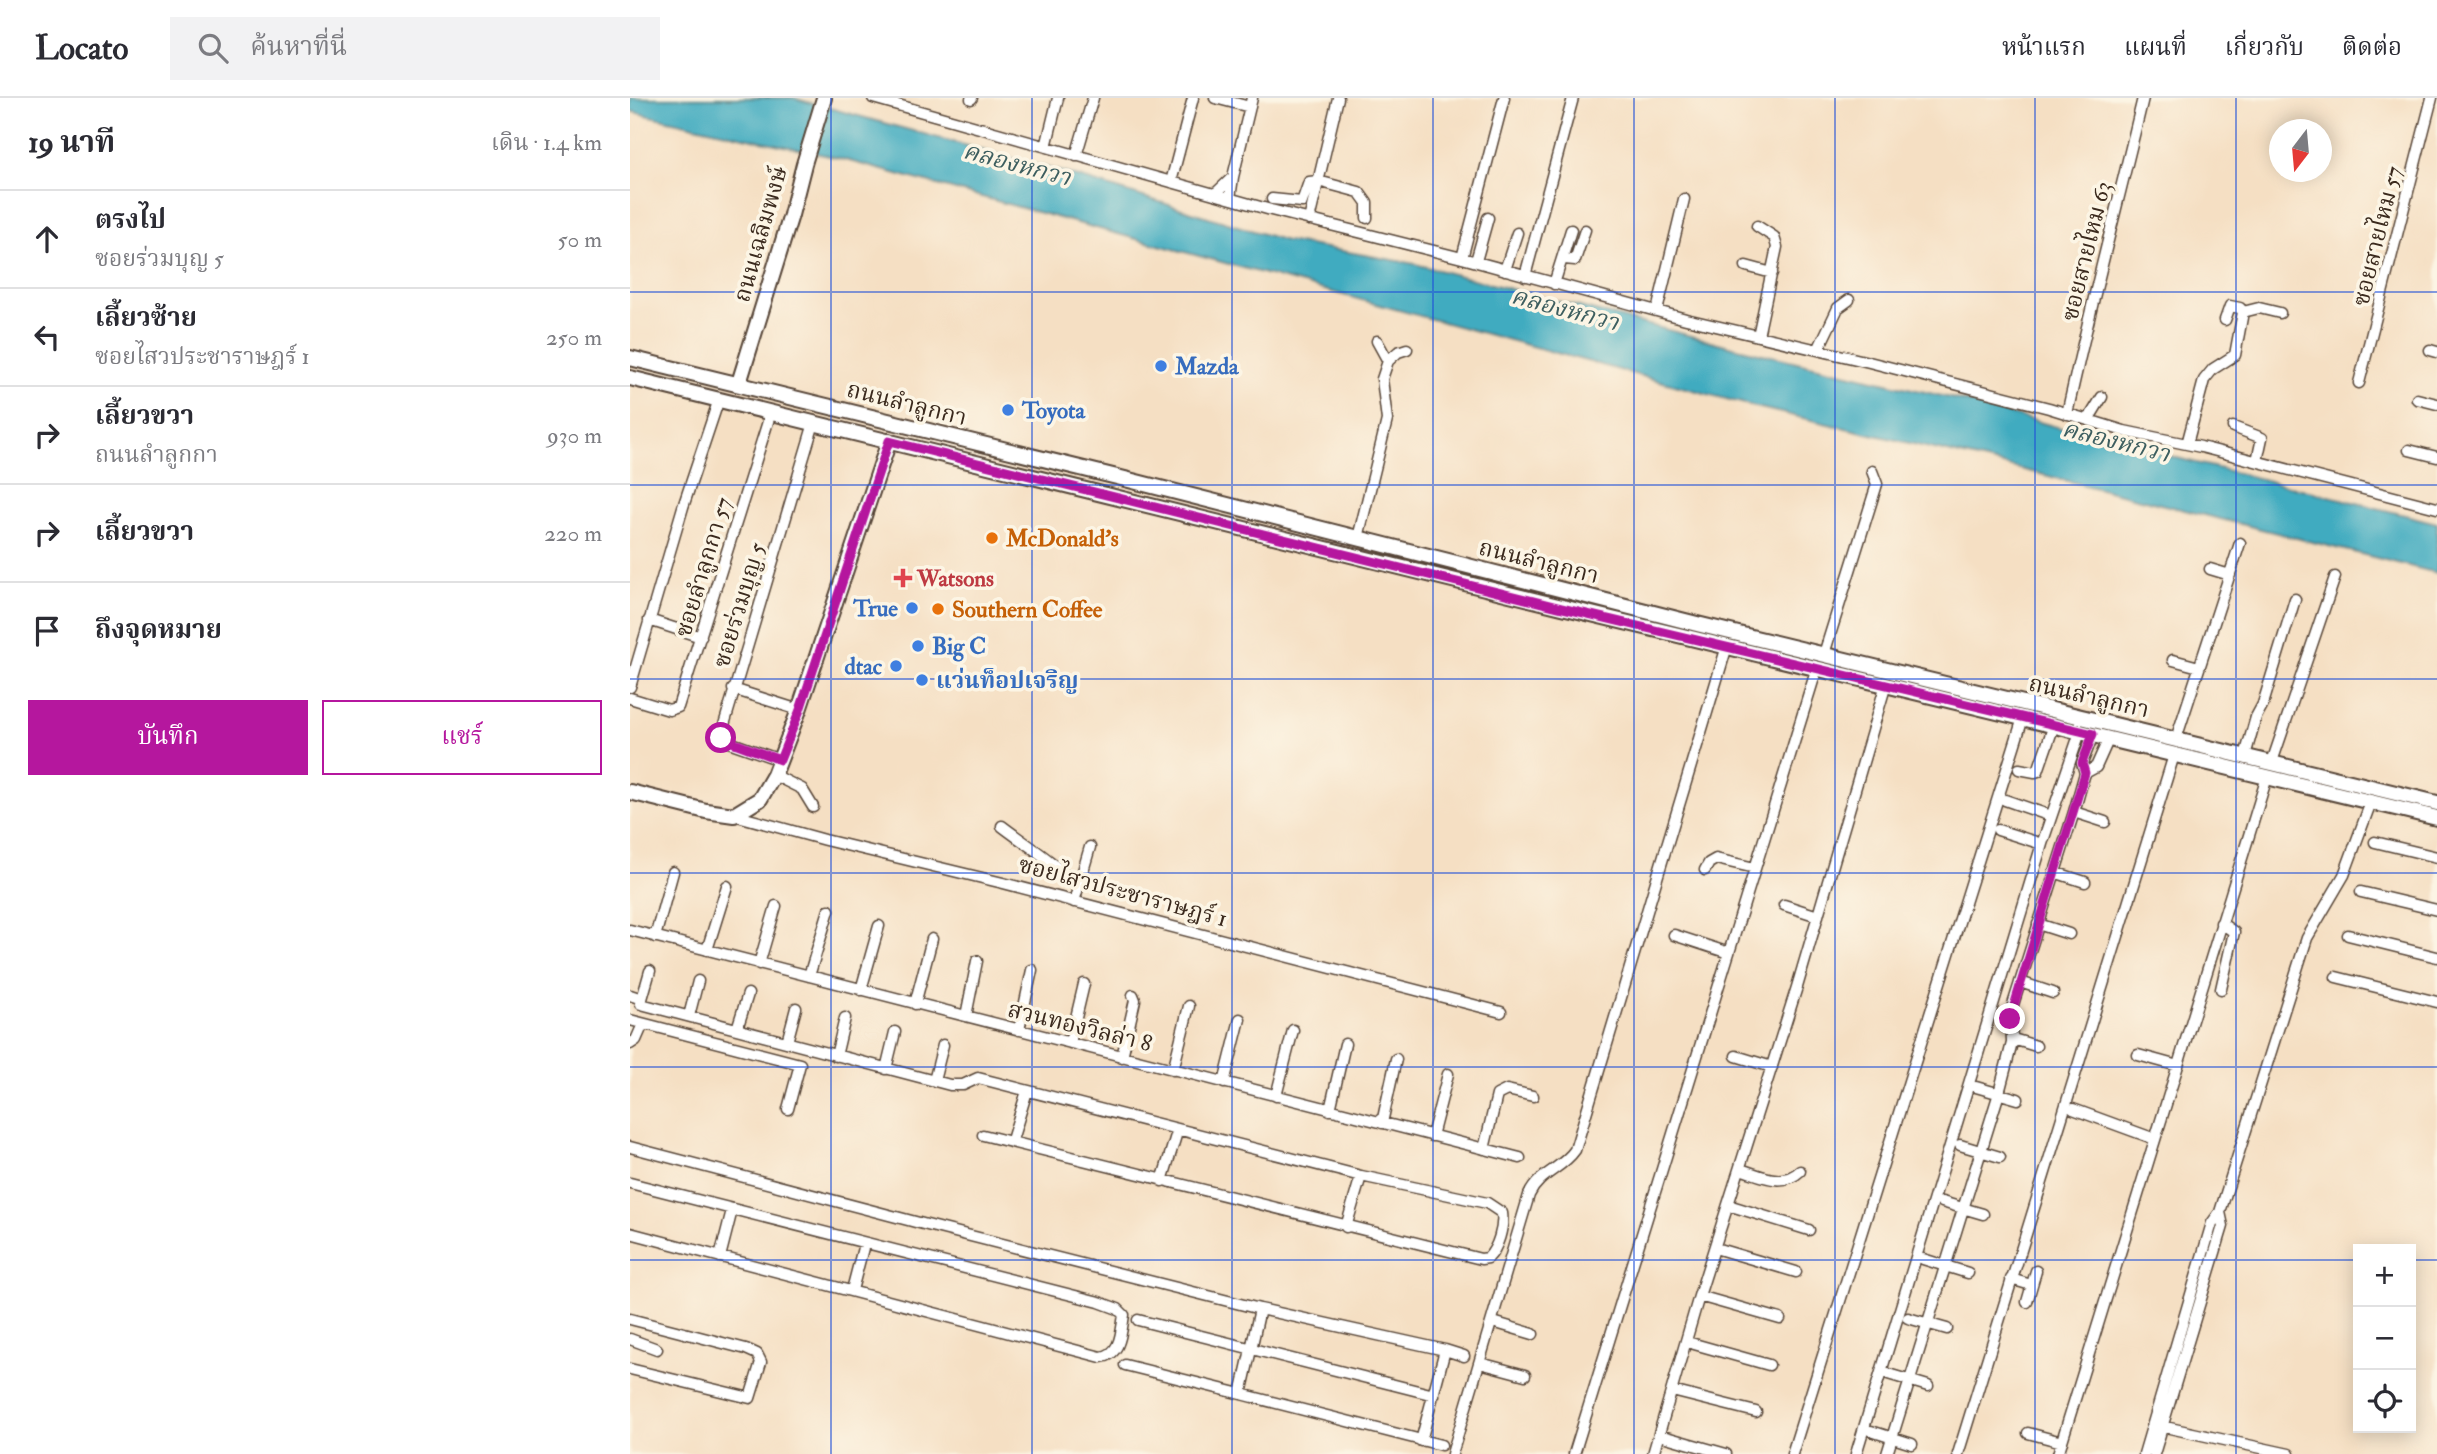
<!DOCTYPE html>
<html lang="th">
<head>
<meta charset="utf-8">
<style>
	:root { --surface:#fff; --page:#f2f2f3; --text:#2b2b33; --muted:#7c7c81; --line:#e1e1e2; --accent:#b5179e }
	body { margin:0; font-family:"IM FELL Double Pica","Noto Serif Thai",serif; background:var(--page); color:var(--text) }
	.controls { position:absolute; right:21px; bottom:21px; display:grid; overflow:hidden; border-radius:0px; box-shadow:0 4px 18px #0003 }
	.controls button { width:63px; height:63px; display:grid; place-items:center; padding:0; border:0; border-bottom:2px solid var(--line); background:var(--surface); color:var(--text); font:35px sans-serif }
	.compass { position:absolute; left:1639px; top:21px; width:63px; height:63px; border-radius:50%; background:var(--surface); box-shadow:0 4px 18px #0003; rotate:196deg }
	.stop { position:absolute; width:21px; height:21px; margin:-16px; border:5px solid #b5179e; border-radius:50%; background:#fff }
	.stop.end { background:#b5179e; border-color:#fff; box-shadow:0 2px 7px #0008 }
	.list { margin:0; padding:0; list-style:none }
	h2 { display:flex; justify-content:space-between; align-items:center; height:91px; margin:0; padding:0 28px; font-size:30px }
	h2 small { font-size:23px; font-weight:400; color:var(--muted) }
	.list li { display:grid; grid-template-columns:46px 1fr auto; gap:21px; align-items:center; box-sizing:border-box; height:98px; padding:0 28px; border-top:2px solid var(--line) }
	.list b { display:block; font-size:26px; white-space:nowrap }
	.list p { margin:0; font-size:23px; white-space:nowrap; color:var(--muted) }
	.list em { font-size:23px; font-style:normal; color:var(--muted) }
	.actions { display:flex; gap:14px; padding:21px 28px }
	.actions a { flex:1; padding:16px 0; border:2px solid var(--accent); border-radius:0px; text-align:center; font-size:24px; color:var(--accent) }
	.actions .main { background:var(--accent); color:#fff }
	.icon { flex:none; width:38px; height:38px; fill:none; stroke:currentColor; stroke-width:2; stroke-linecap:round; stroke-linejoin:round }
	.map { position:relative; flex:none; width:1807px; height:1356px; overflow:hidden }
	header { display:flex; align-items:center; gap:42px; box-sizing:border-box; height:98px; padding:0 35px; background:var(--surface); border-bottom:2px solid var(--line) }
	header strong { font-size:33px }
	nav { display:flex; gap:38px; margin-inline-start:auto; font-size:24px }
	.search { width:490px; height:63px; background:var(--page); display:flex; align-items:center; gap:18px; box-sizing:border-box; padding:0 24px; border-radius:0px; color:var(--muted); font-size:26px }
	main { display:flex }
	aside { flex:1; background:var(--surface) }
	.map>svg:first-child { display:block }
</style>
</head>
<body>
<header>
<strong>Locato</strong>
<div class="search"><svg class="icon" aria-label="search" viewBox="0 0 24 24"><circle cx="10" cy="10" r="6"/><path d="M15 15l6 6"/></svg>ค้นหาที่นี่</div>
<nav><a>หน้าแรก</a><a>แผนที่</a><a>เกี่ยวกับ</a><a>ติดต่อ</a></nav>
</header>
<main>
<aside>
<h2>19 นาที<small>เดิน · 1.4 km</small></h2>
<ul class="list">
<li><svg class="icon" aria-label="ahead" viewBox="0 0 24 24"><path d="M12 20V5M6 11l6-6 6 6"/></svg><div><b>ตรงไป</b><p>ซอยร่วมบุญ 5</p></div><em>50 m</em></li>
<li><svg class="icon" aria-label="left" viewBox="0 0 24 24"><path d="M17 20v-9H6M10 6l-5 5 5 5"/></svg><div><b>เลี้ยวซ้าย</b><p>ซอยไสวประชาราษฎร์ 1</p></div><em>250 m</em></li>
<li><svg class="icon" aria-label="right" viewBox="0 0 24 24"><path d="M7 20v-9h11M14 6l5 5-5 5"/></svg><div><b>เลี้ยวขวา</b><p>ถนนลำลูกกา</p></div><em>930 m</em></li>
<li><svg class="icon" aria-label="right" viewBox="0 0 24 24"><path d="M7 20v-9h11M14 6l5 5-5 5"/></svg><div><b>เลี้ยวขวา</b></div><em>220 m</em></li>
<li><svg class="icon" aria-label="arrive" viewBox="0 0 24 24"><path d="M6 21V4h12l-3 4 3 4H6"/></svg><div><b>ถึงจุดหมาย</b></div></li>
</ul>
<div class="actions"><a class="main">บันทึก</a><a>แชร์</a></div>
</aside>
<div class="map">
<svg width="1807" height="1356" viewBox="0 0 1807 1356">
	<rect width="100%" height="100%" fill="#fcf5e5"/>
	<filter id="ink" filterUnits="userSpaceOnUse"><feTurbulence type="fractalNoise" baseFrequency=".0143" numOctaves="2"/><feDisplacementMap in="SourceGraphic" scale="14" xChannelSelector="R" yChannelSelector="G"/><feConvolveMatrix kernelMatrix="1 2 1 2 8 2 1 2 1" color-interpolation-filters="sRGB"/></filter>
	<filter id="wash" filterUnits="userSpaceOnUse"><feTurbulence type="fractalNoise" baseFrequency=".00686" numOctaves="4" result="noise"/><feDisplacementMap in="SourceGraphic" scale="28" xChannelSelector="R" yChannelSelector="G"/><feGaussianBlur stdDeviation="1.57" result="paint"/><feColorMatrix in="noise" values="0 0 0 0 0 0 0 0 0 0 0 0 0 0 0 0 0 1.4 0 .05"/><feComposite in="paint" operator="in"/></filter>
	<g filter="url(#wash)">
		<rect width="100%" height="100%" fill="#f5dfc3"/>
		<path fill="#40abc0" stroke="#3e6a6f" stroke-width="2" d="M0 0H163L429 73 656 143 785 166 1107 250 1342 305 1455 337 1807 425V475L1390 371 1126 309 208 60 16 17 0 13Z"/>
	</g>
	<g filter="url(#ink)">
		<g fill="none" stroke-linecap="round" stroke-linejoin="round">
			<defs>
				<path id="street" d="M243 0 641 112 832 160 1056 221 1239 264 1419 310 1494 333 1571 349 1807 410
					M585 0 620 9
					M341 1 342 0
					M416 49 428 0
					M446 58 463 0
					M541 84 563 0
					M585 96 603 79
					M600 100 603 79 622 0
					M642 101 672 104 679 84 688 83 729 94 737 105V120
					M679 122 708 0
					M1127 128 1144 139 1147 149 1128 238
					M832 160 874 0
					M934 161 945 162 955 132
					M846 163 858 120
					M1116 168 1142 175
					M875 172 887 135
					M895 178 943 0
					M924 186 941 132
					M1027 213 1054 101
					M1613 214 1629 210 1650 215
					M1188 252 1208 210 1219 202
					M1800 252 1807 254
					M758 263 768 254 777 251
					M1729 285 1802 0
					M1787 301 1807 306
					M1437 316C1460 210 1488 105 1513 0
					M1458 322 1472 299
					M1603 329 1632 340 1627 363
					M1557 346 1574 282 1583 271 1605 257 1613 214 1610 210 1600 208 1595 222
					M1779 352 1807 359
					M728 440 757 322 752 281 758 263 747 243
					M1580 471 1600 477
					M19 522 71 539
					M1194 556 1247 386 1242 373
					M1543 562 1569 569
					M0 589 53 409 89 301
					M103 591 169 612
					M0 600 39 612 48 609 141 314
					M1546 641 1610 445
					M1615 658 1626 619 1633 606 1665 501
					M150 662 93 642 91 637 184 325
					M1642 664 1705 479
					M1389 671 1405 674 1408 673 1424 627
					M1455 675 1466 669 1479 640
					M144 677 172 691 183 709
					M1375 702 1421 718
					M1444 714 1475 724
					M104 717 195 742 373 785 871 914
					M372 728C398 748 427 765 448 790L444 804
					M1368 732 1412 746
					M1745 744 1807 759
					M1075 772 1079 765 1086 761 1125 770
					M1424 774 1455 784
					M448 790 460 749
					M1731 794 1807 812
					M1154 807 1188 818
					M1591 825 1604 834 1591 891
					M1408 826 1439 836
					M0 832 890 1060
					M1044 837 1099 855
					M1718 837 1807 859
					M25 839 43 774
					M77 852 97 788
					M129 866 146 808
					M179 878 199 812
					M1706 879 1807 904
					M1390 884 1423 895
					M231 892 249 828
					M0 897 12 901 20 873
					M12 901 11 906 320 987H333L348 980 731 1078 857 1105 872 1115C874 1129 868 1150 858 1160L851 1161 353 1037
					M285 906 302 841
					M59 918 68 883
					M336 918 347 863
					M0 922 170 966 158 1011
					M107 931 118 896
					M389 932 402 872
					M1383 941 1406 948
					M157 944 166 910
					M440 945 454 886
					M0 946 6 942 13 926
					M1508 957 1548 968
					M206 958 215 920
					M1106 958 1142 969
					M492 959 505 902 503 897
					M256 971 265 934
					M543 972 559 908
					M304 983 313 947
					M594 985 610 921
					M1346 989 1388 1001
					M646 998 663 932
					M1443 1011 1525 1041
					M700 1012 715 946
					M752 1025 766 961
					M802 1038 818 976
					M382 1042 397 993
					M1330 1047 1370 1059
					M0 1049 297 1127 630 1211 815 1252 791 1343
					M854 1051 867 997 877 992 903 998
					M1110 1071C1130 1077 1152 1090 1170 1073
					M532 1083 548 1031
					M0 1085 469 1204 488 1211 494 1217C491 1234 491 1257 471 1259L0 1135
					M1312 1104 1353 1116
					M1098 1107 1179 1132
					M716 1129 731 1078
					M1085 1150 1166 1174
					M90 1159 102 1112
					M1293 1161 1338 1175
					M1381 1181 1401 1187
					M222 1192 234 1146
					M1069 1198 1150 1221
					M1397 1204 1406 1173
					M630 1211 611 1296 811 1347
					M1278 1220 1317 1231
					M0 1221 116 1251 127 1256 131 1264 120 1300 0 1271
					M508 1222 804 1297
					M863 1224 903 1236
					M0 1241 27 1251
					M1057 1244 1139 1267
					M815 1252 834 1258
					M850 1265 895 1277
					M495 1267 611 1296
					M1258 1276 1298 1288
					M1042 1293 1126 1314
					M1526 1327 1659 1356
					M1241 1333 1282 1346
					M1398 1335 1432 1344
					M1029 1337 1096 1356
					M822 1356 899 1097C909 1075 932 1071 945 1052L1097 548
					M944 1356 1187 570
					M1023 1356 1069 1198 1167 889 1256 586
					M1162 1356 1393 620
					M1226 1356 1412 746 1450 634
					M1257 1356 1369 995 1382 945 1381 913 1444 714 1455 675 1452 665 1463 637
					M1328 1356 1544 657
					M1428 1356 1637 679
					M1514 1356 1582 1125 1590 1114 1677 840 1714 777 1741 704
					M1524 1356 1593 1128 1590 1114"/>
				<path id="secondary" d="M0 260 487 379 1067 526 1807 705
					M0 280 928 508 1807 720
					M109 285 161 117 174 66 194 0
					M0 694 76 713 104 717 130 701 144 677 169 612 259 343"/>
			</defs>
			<use href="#street" stroke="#574537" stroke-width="13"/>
			<use href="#secondary" stroke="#574537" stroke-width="18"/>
			<use href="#street" stroke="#fff" stroke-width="10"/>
			<use href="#secondary" stroke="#fff" stroke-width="14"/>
		</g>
	</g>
	<g fill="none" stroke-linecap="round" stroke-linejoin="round" filter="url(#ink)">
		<path stroke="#b5179e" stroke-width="9" d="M91 640 150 662 170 612 259 343 928 509 1463 636 1452 665 1455 675 1380 921"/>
	</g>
	<path fill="none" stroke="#1d4ed8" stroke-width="2" stroke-opacity="0.55" d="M201 0V1356M402 0V1356M602 0V1356M803 0V1356M1004 0V1356M1205 0V1356M1405 0V1356M1606 0V1356M0 194H1807M0 387H1807M0 581H1807M0 775H1807M0 969H1807M0 1162H1728M1781 1162H1807"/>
	<g fill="#3f7fe0" stroke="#fcf5e5" stroke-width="2.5">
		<circle cx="531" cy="268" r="7"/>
		<circle cx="378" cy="312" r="7"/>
		<circle cx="282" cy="510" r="7"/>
		<circle cx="288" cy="548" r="7"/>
		<circle cx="266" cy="568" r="7"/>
		<circle cx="292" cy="582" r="7"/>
	</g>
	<g fill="#e8710a" stroke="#fcf5e5" stroke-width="2.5">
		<circle cx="362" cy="440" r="7"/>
		<circle cx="308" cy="511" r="7"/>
	</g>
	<path fill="#e0444e" stroke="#fcf5e5" stroke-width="2.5" d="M269.5 469.5h7v7h7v7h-7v7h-7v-7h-7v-7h7z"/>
	<g text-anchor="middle" stroke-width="7" stroke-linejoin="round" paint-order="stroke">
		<g font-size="23" fill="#3b2a1e" stroke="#fcf5e5">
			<text transform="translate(130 136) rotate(-74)" y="8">ถนนเฉลิมพงษ์</text>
			<text transform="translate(1747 138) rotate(-76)" y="8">ซอยสายไหม 57</text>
			<text transform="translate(1456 153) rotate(-76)" y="8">ซอยสายไหม 63</text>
			<text transform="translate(277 305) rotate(14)" y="8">ถนนลำลูกกา</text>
			<text transform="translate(909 463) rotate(14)" y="8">ถนนลำลูกกา</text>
			<text transform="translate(73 469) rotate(-73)" y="8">ซอยลำลูกกา 57</text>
			<text transform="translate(109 507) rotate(-73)" y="8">ซอยร่วมบุญ 5</text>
			<text transform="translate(1459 598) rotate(13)" y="8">ถนนลำลูกกา</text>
			<text transform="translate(493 793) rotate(15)" y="8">ซอยไสวประชาราษฎร์ 1</text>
			<text transform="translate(450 928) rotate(14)" y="8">สวนทองวิลล่า 8</text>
		</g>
		<g font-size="23" font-weight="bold" fill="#366cbe" stroke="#fcf5e5" text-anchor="start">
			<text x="545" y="276">Mazda</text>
			<text x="392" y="320">Toyota</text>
			<text x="268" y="518" text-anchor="end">True</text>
			<text x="302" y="556">Big C</text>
			<text x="252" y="576" text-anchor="end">dtac</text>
			<text x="306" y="590">แว่นท็อปเจริญ</text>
		</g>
		<g font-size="23" font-weight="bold" fill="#c56008" stroke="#fcf5e5" text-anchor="start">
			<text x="376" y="448">McDonald's</text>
			<text x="322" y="519">Southern Coffee</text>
		</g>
		<g font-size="23" font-weight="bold" fill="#be3a42" stroke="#fcf5e5" text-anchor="start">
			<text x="287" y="488">Watsons</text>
		</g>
		<g font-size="24" font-style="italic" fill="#3d5e5f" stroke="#fcf5e5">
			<text transform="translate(387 66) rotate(15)" y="8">คลองหกวา</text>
			<text transform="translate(935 211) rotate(15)" y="8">คลองหกวา</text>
			<text transform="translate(1486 343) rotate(14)" y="8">คลองหกวา</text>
		</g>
	</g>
</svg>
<div class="controls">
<button>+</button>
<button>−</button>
<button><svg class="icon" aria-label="locate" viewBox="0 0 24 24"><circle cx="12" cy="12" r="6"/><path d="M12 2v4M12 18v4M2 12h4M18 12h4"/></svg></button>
</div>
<svg class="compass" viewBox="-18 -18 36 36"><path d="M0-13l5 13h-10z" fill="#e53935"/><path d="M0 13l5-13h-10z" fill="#7c7c81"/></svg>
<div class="stop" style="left:91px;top:640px"></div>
<div class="stop end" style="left:1380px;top:921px"></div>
</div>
</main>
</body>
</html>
